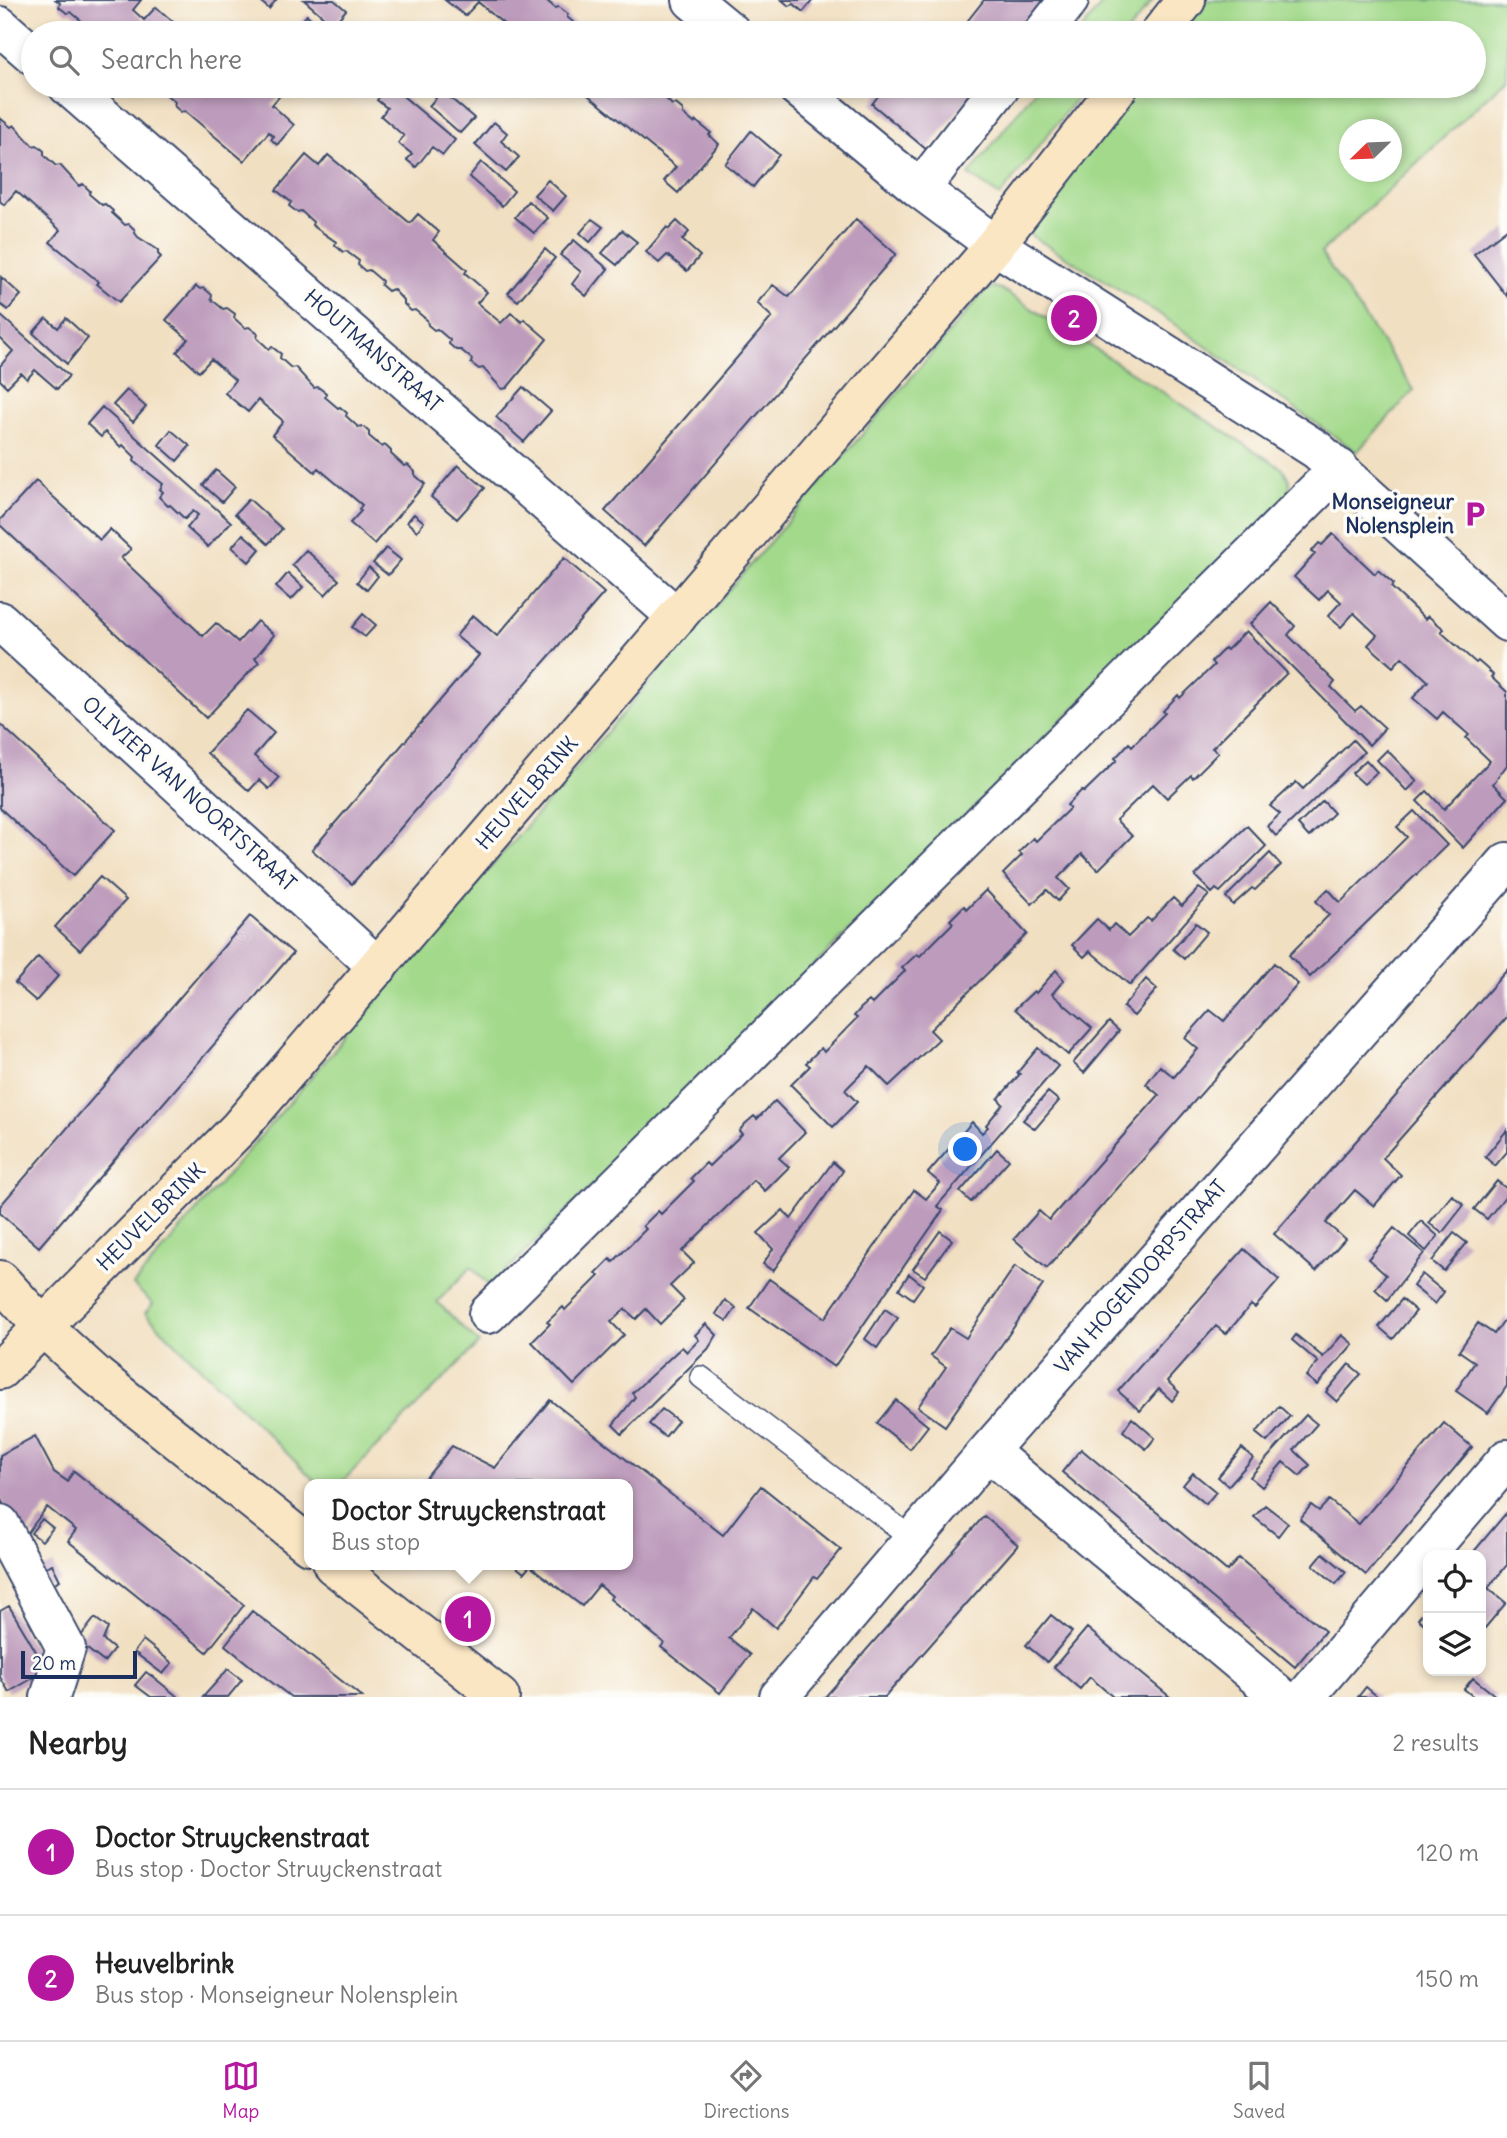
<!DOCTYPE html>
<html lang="en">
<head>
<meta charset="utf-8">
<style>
	:root { --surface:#fff; --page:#f6f6f6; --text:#222; --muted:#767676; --line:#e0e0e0; --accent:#b5179e }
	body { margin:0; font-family:Delius,sans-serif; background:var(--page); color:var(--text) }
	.controls { position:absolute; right:21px; bottom:21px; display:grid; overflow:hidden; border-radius:14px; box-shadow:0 4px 10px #0003 }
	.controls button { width:63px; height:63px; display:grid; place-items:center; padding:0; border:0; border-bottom:2px solid var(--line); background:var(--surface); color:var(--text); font:35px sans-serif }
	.compass { position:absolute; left:1339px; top:119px; width:63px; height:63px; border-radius:50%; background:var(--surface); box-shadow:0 4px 10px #0003; rotate:247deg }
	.scale { position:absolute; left:21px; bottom:18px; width:116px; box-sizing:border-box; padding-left:7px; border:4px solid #1b2f5e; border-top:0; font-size:19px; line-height:24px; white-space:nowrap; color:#1b2f5e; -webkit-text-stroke:5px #fdfcf7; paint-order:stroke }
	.you { position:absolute; left:966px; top:1150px; width:24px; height:24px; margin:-18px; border:5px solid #fff; border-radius:50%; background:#1a73e8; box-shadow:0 0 0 10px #1a73e833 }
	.badge { display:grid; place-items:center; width:46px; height:46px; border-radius:50%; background:var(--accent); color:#fff; font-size:23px; font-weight:700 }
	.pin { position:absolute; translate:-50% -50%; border:4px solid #fff; box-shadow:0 2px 7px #0006 }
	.popup { position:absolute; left:304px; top:1479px; width:329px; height:91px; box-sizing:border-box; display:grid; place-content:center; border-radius:14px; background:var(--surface); filter:drop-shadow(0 2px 5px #0005); font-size:23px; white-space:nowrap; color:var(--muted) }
	.popup b { font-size:26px; color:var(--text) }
	.popup::after { content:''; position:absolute; left:50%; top:100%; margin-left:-14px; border:14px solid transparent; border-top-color:var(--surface) }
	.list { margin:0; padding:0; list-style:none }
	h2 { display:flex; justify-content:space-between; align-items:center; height:91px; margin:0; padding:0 28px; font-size:30px }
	h2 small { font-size:23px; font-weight:400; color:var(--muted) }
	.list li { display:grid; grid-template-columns:46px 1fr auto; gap:21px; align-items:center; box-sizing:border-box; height:126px; padding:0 28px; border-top:2px solid var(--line) }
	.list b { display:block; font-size:26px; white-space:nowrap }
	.list p { margin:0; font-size:23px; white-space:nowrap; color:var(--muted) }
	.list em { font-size:23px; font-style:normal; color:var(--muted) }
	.icon { flex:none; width:38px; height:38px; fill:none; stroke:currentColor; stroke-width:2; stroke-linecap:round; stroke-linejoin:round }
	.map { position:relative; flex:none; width:1507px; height:1697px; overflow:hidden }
	.search { position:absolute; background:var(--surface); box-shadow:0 4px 10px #0003; left:21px; right:21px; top:21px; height:77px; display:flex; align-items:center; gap:18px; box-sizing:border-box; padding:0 24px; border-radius:38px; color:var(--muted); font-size:26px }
	.sheet { height:343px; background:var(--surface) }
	nav { display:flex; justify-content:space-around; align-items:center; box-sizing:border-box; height:98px; border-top:2px solid var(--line); background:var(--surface); font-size:19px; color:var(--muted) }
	nav a { display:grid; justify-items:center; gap:4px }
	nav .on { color:var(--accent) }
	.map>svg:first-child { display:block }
</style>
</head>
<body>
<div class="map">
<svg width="1507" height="1697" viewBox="0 0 1507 1697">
	<rect width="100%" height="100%" fill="#fdfcf7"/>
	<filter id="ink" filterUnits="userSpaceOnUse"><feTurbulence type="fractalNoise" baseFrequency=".0143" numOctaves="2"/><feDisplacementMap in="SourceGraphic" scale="14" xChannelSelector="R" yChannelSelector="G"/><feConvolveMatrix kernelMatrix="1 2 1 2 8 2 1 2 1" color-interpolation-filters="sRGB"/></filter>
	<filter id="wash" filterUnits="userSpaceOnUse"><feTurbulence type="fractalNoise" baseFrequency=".00686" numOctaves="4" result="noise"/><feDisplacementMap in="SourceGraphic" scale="28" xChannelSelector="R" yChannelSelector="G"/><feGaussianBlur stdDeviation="1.57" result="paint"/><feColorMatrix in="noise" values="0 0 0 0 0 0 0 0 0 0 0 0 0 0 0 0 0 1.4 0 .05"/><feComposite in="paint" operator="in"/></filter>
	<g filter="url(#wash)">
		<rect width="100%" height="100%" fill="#f1dfc1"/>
		<path fill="#a2d98a" stroke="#5e8474" stroke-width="2" fill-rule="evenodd" d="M1105 0H1153L1127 33H1079Z
			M1206 0H1507V78L1321 253 1414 390 1357 452 1164 317 1022 230 1137 86H1474V33H1179ZM1350 130H1392V172H1350Z
			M1038 86H1086L1000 196 969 175Z
			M994 287 1001 289 1283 469 1290 481 1289 495 490 1287 471 1267 437 1302 479 1343 340 1484H318L145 1313 153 1304 133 1285 985 291Z"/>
		<g id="blocks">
			<path fill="#bd9bbc" d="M56 0H141L133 10 144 20 156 7 186 33H90L83 26 84 23 71 12 67 13 59 7 60 3Z
				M259 0H276L269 9Z
				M304 0H334L346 10 333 25Z
				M445 0H546L555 8 559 7 568 14 567 17 579 27 583 26 590 33H514L478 2 465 16Z
				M782 0H813L803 12 794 4 789 6Z
				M984 0H1044L1018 33H958Z
				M307 15 319 25 329 33H298L294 30Z
				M150 86H225L235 94 243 86H288L272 105 294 125 277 145 271 139 274 136 269 132 244 161 185 111 181 112 174 106 175 102 162 91 158 92Z
				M388 86H391L455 140 443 155 432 147 416 167 407 160 412 154 398 143 404 136 381 116 387 108 377 100Z
				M577 86H654L672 105 676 104 683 110V114L694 123 696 121 711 133 709 135 719 144 678 193 664 181 676 167Z
				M886 86H905L912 92 917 86H978L927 150 872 104Z
				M442 91 474 118 460 133 429 106Z
				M0 118 11 127 14 125 33 146 37 145 44 151V155L56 166 60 165 79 186 83 184 90 191 89 194 102 205 105 204 113 211 112 213 125 225 129 224 135 230V233L138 237 158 250V254L161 257 119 302 97 284 99 282 50 242 60 230 16 191 4 205 0 201Z
				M494 122 507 133 501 141 519 157 506 172 475 145Z
				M751 131 779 155 753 187 725 164Z
				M306 155 319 166 328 155 410 223 418 214 439 232 433 240 467 270 465 273 487 292 477 303 501 323 511 313 522 322 524 319 547 339 507 388 502 389 483 368 479 369 471 363 472 359 461 350H456L449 344 450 340 437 329 434 330 428 325 427 320 415 310 411 311 404 304V301L393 289 388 291 381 285 382 281 369 270 365 271 358 265 359 261 346 251 343 252 335 245 336 242 312 225 313 222 301 211 297 212 289 206 291 202 276 190Z
				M481 162 514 191 502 206 469 177Z
				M548 180 566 196 553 211 534 195Z
				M528 201 548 218 534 233 515 217Z
				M592 219 603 227 590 242 580 233Z
				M856 219 896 254 644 546 605 511 772 317 757 303 773 285 789 297Z
				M677 221 689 232 682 240 700 256 687 271 667 255 659 263 646 252 667 227 669 229Z
				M1507 229V296L1474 254Z
				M622 230 637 242 617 265 602 253Z
				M574 240 608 269 586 296 572 284 581 272 560 255Z
				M545 249 555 258 518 301 508 293Z
				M1 277 21 295 8 310 0 304Z
				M196 286 200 289 204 288 212 295 211 299 223 309 227 308 235 314 234 318 245 328 249 327 258 334 257 338 269 349 272 347 281 354 280 358 291 368 295 367 314 388 318 387 326 393 325 397 338 408 340 407 347 413 346 416 358 427 362 426 369 432V436L382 447 385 445 391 451V454L404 466 408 465 415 472V475L425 484 374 544 350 523 361 511 359 509 362 505 318 468 315 472 272 435 283 422 281 419 258 400 248 412 225 393 235 380 211 359 199 372 177 352 188 339 166 320Z
				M0 315 69 376 57 389 35 370 27 379 21 373 7 387 0 380V366L13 351 0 338Z
				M46 318 58 328 66 318 88 338 67 364 33 333Z
				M523 387 551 411 524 442 496 417Z
				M127 390 146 407 133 422 113 405Z
				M102 407 231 522 208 547 187 528 198 515 193 511 185 519 170 505 168 506 159 497 163 492 160 489 163 484 134 461 135 457 123 445 121 447 105 432 101 437 87 424Z
				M171 430 190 446 177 461 159 445Z
				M458 465 485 488 457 519 431 497Z
				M216 470 235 487 222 502 203 485Z
				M36 481 100 540 110 529 131 549 121 558 203 636 216 623 238 642 257 621 274 635 255 658 259 662 206 718 0 525V520Z
				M249 499 282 529 268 544 235 514Z
				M414 514 424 522 417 531 407 522Z
				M243 534 260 549 249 562 232 547Z
				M1333 534 1375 574 1378 570 1394 584 1391 587 1425 619 1428 616 1444 629 1441 632 1476 663 1478 661 1486 668 1493 675 1491 677 1507 692V765L1493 784 1507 798 1463 848 1417 801 1427 791 1444 809 1490 761 1466 738 1469 735 1443 712 1437 719 1413 698 1428 681 1402 657 1393 667 1368 645 1377 635 1354 613 1341 627 1328 616 1341 602 1328 590 1319 600 1294 577 1315 554 1311 552 1319 543 1322 545Z
				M386 548 401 560 388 575 373 563Z
				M306 550 339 580 325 595 292 565Z
				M564 558 604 593 352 884 312 850 479 655 456 636 473 615 497 636Z
				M369 567 378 576 367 590 357 582Z
				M288 573 303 587 291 600 276 587Z
				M1271 602 1295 626 1288 635 1335 682 1331 687 1355 711 1361 706 1385 728 1369 745 1250 624Z
				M363 614 376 625 365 637 352 627Z
				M1246 631 1287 673 1212 748 1218 753 1193 778 1191 775 1167 798 1153 784 1116 820 1132 836 1098 870 1082 854 1058 878 1069 889 1058 901 1047 890 1032 904 1003 874 1022 855 1019 852 1033 838 1036 841 1070 808 1067 805 1082 790 1084 792 1117 760 1115 758 1121 752 1129 743 1132 746 1165 713 1163 711 1178 695 1180 698 1214 665 1211 662 1225 648 1227 650Z
				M247 710 274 733 254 756 279 778 269 789 259 780 249 791 207 753Z
				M0 724 115 830 73 876 0 808Z
				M1353 740 1364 752 1276 836 1267 826 1280 814 1270 806 1296 782 1303 789Z
				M1387 750 1417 781 1407 791 1377 760Z
				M1366 760 1377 772 1364 784 1352 773Z
				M1323 801 1334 813 1309 837 1298 825Z
				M1414 811 1447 845 1310 977 1289 955 1329 915 1316 901 1328 889 1340 902 1342 901 1407 837 1397 827Z
				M1247 826 1266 846 1220 892 1216 889 1212 893 1195 876Z
				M1270 853 1281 865 1255 890 1252 888 1233 905 1226 897Z
				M100 877 126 900 80 950 55 927Z
				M1199 888 1209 895 1130 985 1090 951 1084 957 1072 945 1097 919 1109 930 1114 924 1128 937 1147 918 1151 921 1173 898 1182 906Z
				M986 890 1027 934 930 1030 939 1039 889 1086 869 1066 845 1090 857 1102 833 1127 791 1085 810 1066 806 1063 821 1048 824 1052 857 1018 854 1016 861 1008 869 1001 872 1004 905 971 902 968 917 954 920 956 953 923 950 920 964 906 967 909Z
				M250 916 293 953 39 1247 0 1213V1206Z
				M1196 923 1207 932 1184 959 1173 949Z
				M38 957 59 975 36 1001 15 983Z
				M1274 963 1298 984 1047 1268 1014 1239 1039 1211 1049 1220 1159 1095 1146 1084 1160 1066 1174 1077 1198 1049 1185 1038 1210 1010 1224 1021Z
				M1056 970 1064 980 1052 994 1092 1028 1068 1055 1015 1009 1034 991 1036 993Z
				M1507 970V1017L1383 1158 1401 1175 1374 1206 1355 1190 1326 1223 1345 1239 1316 1271 1274 1234Z
				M1146 979 1157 989 1134 1016 1123 1007Z
				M1109 1022 1119 1031 1084 1073 1073 1063Z
				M1038 1048 1058 1066 937 1206 943 1210 834 1367 749 1308 769 1279 825 1318 914 1190 926 1199 940 1183 928 1173 972 1122 982 1133 988 1127 986 1125 1003 1104 998 1099 1020 1074 1017 1073Z
				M1048 1092 1059 1101 1035 1129 1023 1120Z
				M775 1101 805 1132 779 1158 789 1167 765 1191 754 1180 682 1251 694 1263 670 1286 684 1300 660 1324 646 1309 636 1319 625 1309 611 1322 624 1335 574 1385 532 1342 550 1324 547 1322 563 1307 565 1310 599 1276 596 1273 610 1259 613 1262 646 1229 643 1226 658 1211 661 1214 694 1181 691 1178 706 1163 709 1166 742 1134 739 1131 745 1124 754 1116 757 1119Z
				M1507 1130V1152L1495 1166 1485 1157Z
				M997 1149 1009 1160 971 1202 960 1192Z
				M833 1162 843 1171 773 1271 763 1264 773 1249 758 1233 783 1210 791 1219Z
				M1497 1181 1507 1189V1194L1487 1219 1474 1209Z
				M1452 1195 1464 1205 1442 1233 1429 1223Z
				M1421 1221 1438 1236 1426 1251 1409 1236Z
				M1394 1228 1424 1253 1387 1300 1375 1289 1386 1275 1368 1259Z
				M940 1231 952 1240 925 1277 913 1269Z
				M1454 1233 1467 1243 1444 1271 1432 1261Z
				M1244 1249 1279 1280 1255 1308 1251 1305 1226 1334 1216 1326 1167 1381 1179 1392 1172 1401 1159 1389 1140 1411 1118 1391Z
				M1015 1266 1043 1285 945 1426 918 1407 946 1367 931 1356 950 1328 966 1338Z
				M909 1274 923 1285 913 1299 899 1289Z
				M1422 1274 1444 1292 1435 1304 1413 1286Z
				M1402 1299 1416 1311 1393 1339 1379 1327Z
				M725 1300 736 1308 727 1321 716 1314Z
				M885 1309 898 1318 877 1348 865 1339Z
				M1507 1316V1386L1488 1413 1456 1391 1475 1362 1459 1351 1478 1323 1494 1334Z
				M706 1324 717 1335 708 1349 622 1434 613 1425 635 1397 632 1393 682 1347 687 1352 699 1340 695 1335Z
				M1296 1335 1323 1357 1342 1335 1353 1344 1317 1385 1306 1376 1318 1362 1292 1340Z
				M1349 1364 1361 1374 1337 1402 1326 1392Z
				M550 1400 723 1535 761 1486 841 1550 817 1579 814 1577 776 1628 753 1608 729 1638 750 1655 720 1693 661 1647 664 1643 610 1599 612 1596 599 1585 582 1606 530 1566 524 1573 514 1565H627V1484H421L452 1446 495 1468Z
				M896 1400 928 1426 910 1449 877 1423Z
				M1279 1406 1290 1416 1267 1442 1256 1433Z
				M662 1409 678 1421 665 1437 649 1424Z
				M1306 1415 1317 1424 1294 1450 1310 1465 1300 1476 1283 1462 1262 1487 1250 1477Z
				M1132 1418 1155 1438 1146 1449 1123 1431Z
				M1444 1423 1472 1447 1366 1575 1300 1519 1311 1505 1319 1511 1329 1500 1359 1524Z
				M35 1436 54 1472 67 1481 74 1471 244 1605 207 1652 68 1541 76 1530 47 1507 22 1540 0 1498V1455Z
				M1242 1448 1253 1458 1228 1486 1218 1477Z
				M1081 1449 1227 1571 1239 1558 1325 1631 1295 1667 1062 1472Z
				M1193 1473 1216 1492 1206 1504 1183 1485Z
				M1265 1505 1288 1523 1278 1536 1254 1517Z
				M1507 1512V1565L1488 1588 1506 1603 1485 1628 1481 1624V1555H1471Z
				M984 1516 1018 1545 885 1697H825Z
				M42 1519 53 1528 42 1541 31 1533Z
				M1323 1553 1346 1572 1336 1584 1313 1565Z
				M52 1564 60 1580 47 1587 38 1571Z
				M9 1606 47 1670 9 1692 0 1677V1611Z
				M1428 1606V1627L1418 1619Z
				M252 1611 281 1633 362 1697H291L253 1668 225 1645Z
				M1051 1615 1072 1632 1047 1662 1026 1645Z
				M95 1618 108 1628 103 1640 114 1649 104 1662 77 1641Z
				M1087 1628 1114 1651 1170 1697H1113L1090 1677 1080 1689 1054 1667Z
				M143 1640 172 1663 163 1674 134 1652Z
				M228 1669 242 1680 228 1697H203Z
				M146 1672 157 1680 178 1697H151L135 1685Z
				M1473 1678 1497 1697H1474L1464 1689Z
				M1366 1687 1378 1697H1358Z"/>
		</g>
	</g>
	<g filter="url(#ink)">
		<use href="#blocks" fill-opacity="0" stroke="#3b496d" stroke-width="2"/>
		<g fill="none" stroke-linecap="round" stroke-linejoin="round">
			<defs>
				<path id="lane" d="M701 1377 913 1539"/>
				<path id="street" d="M692 0 732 33
					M0 26 33 55
					M1043 33 1069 0
					M68 86 677 617
					M796 86 920 189 995 245 1317 450 1507 622
					M920 189 1001 86
					M0 621 378 967
					M488 1314 1339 468
					M988 1451 1281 1697
					M0 1524 66 1648 50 1697
					M779 1697 988 1451 1507 862
					M1305 1697 1507 1459"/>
				<path id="secondary" d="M1160 33 1186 0
					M0 1280 44 1328 98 1377 309 1545
					M0 1370 239 1128 995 245 1119 86
					M333 1565 500 1697"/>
			</defs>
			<use href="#lane" stroke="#3b496d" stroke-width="24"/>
			<use href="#street" stroke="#3b496d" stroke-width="42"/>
			<use href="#secondary" stroke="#3b496d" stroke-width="42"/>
			<use href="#lane" stroke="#fff" stroke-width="21"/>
			<use href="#street" stroke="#fff" stroke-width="38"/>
			<use href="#secondary" stroke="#fbe6c4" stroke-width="38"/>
		</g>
	</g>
	<defs>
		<symbol id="parking-bare" viewBox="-9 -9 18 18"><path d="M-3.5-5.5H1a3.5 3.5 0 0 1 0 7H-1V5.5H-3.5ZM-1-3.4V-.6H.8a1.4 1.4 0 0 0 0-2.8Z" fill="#b5179e" stroke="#fdfcf7" stroke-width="2.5" paint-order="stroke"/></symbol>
	</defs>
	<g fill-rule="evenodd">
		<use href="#parking-bare" x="1456" y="495" width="38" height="38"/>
	</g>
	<g text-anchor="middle" stroke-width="7" stroke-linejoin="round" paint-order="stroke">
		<g font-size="21" fill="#1b2f5e" stroke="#fdfcf7">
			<text transform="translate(373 351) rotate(41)" y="7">HOUTMANSTRAAT</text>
			<text transform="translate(527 793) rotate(-49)" y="7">HEUVELBRINK</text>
			<text transform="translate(189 794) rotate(42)" y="7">OLIVIER VAN NOORTSTRAAT</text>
			<text transform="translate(151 1217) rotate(-45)" y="7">HEUVELBRINK</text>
			<text transform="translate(1141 1277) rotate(-49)" y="7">VAN HOGENDORPSTRAAT</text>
		</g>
		<g font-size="21" font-weight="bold" fill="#1b2f5e" stroke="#fdfcf7" text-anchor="end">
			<text x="1454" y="509">Monseigneur<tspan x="1454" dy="24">Nolensplein</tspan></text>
		</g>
	</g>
</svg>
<div class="controls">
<button><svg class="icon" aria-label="locate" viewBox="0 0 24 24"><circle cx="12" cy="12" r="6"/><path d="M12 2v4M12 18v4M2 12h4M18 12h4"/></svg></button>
<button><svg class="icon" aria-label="layers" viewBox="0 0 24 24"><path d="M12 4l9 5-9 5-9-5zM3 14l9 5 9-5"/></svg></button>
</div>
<svg class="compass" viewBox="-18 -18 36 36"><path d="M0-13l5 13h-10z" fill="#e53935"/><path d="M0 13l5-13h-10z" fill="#767676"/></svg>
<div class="scale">20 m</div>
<div class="you"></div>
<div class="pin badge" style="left:468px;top:1619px">1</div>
<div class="popup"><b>Doctor Struyckenstraat</b>Bus stop</div>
<div class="pin badge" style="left:1074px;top:318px">2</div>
<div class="search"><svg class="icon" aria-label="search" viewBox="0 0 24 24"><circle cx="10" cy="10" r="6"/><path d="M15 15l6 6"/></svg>Search here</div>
</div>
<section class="sheet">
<h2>Nearby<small>2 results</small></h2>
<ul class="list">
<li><span class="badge">1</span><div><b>Doctor Struyckenstraat</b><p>Bus stop · Doctor Struyckenstraat</p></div><em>120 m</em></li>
<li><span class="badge">2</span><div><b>Heuvelbrink</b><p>Bus stop · Monseigneur Nolensplein</p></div><em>150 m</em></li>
</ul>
</section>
<nav>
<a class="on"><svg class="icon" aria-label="map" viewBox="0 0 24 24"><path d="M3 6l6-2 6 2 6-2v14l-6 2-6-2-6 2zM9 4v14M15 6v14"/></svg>Map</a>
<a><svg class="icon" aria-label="directions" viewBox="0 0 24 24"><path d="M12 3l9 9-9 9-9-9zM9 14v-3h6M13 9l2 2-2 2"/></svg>Directions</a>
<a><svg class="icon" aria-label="saved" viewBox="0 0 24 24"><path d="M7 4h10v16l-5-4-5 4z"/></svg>Saved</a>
</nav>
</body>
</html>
